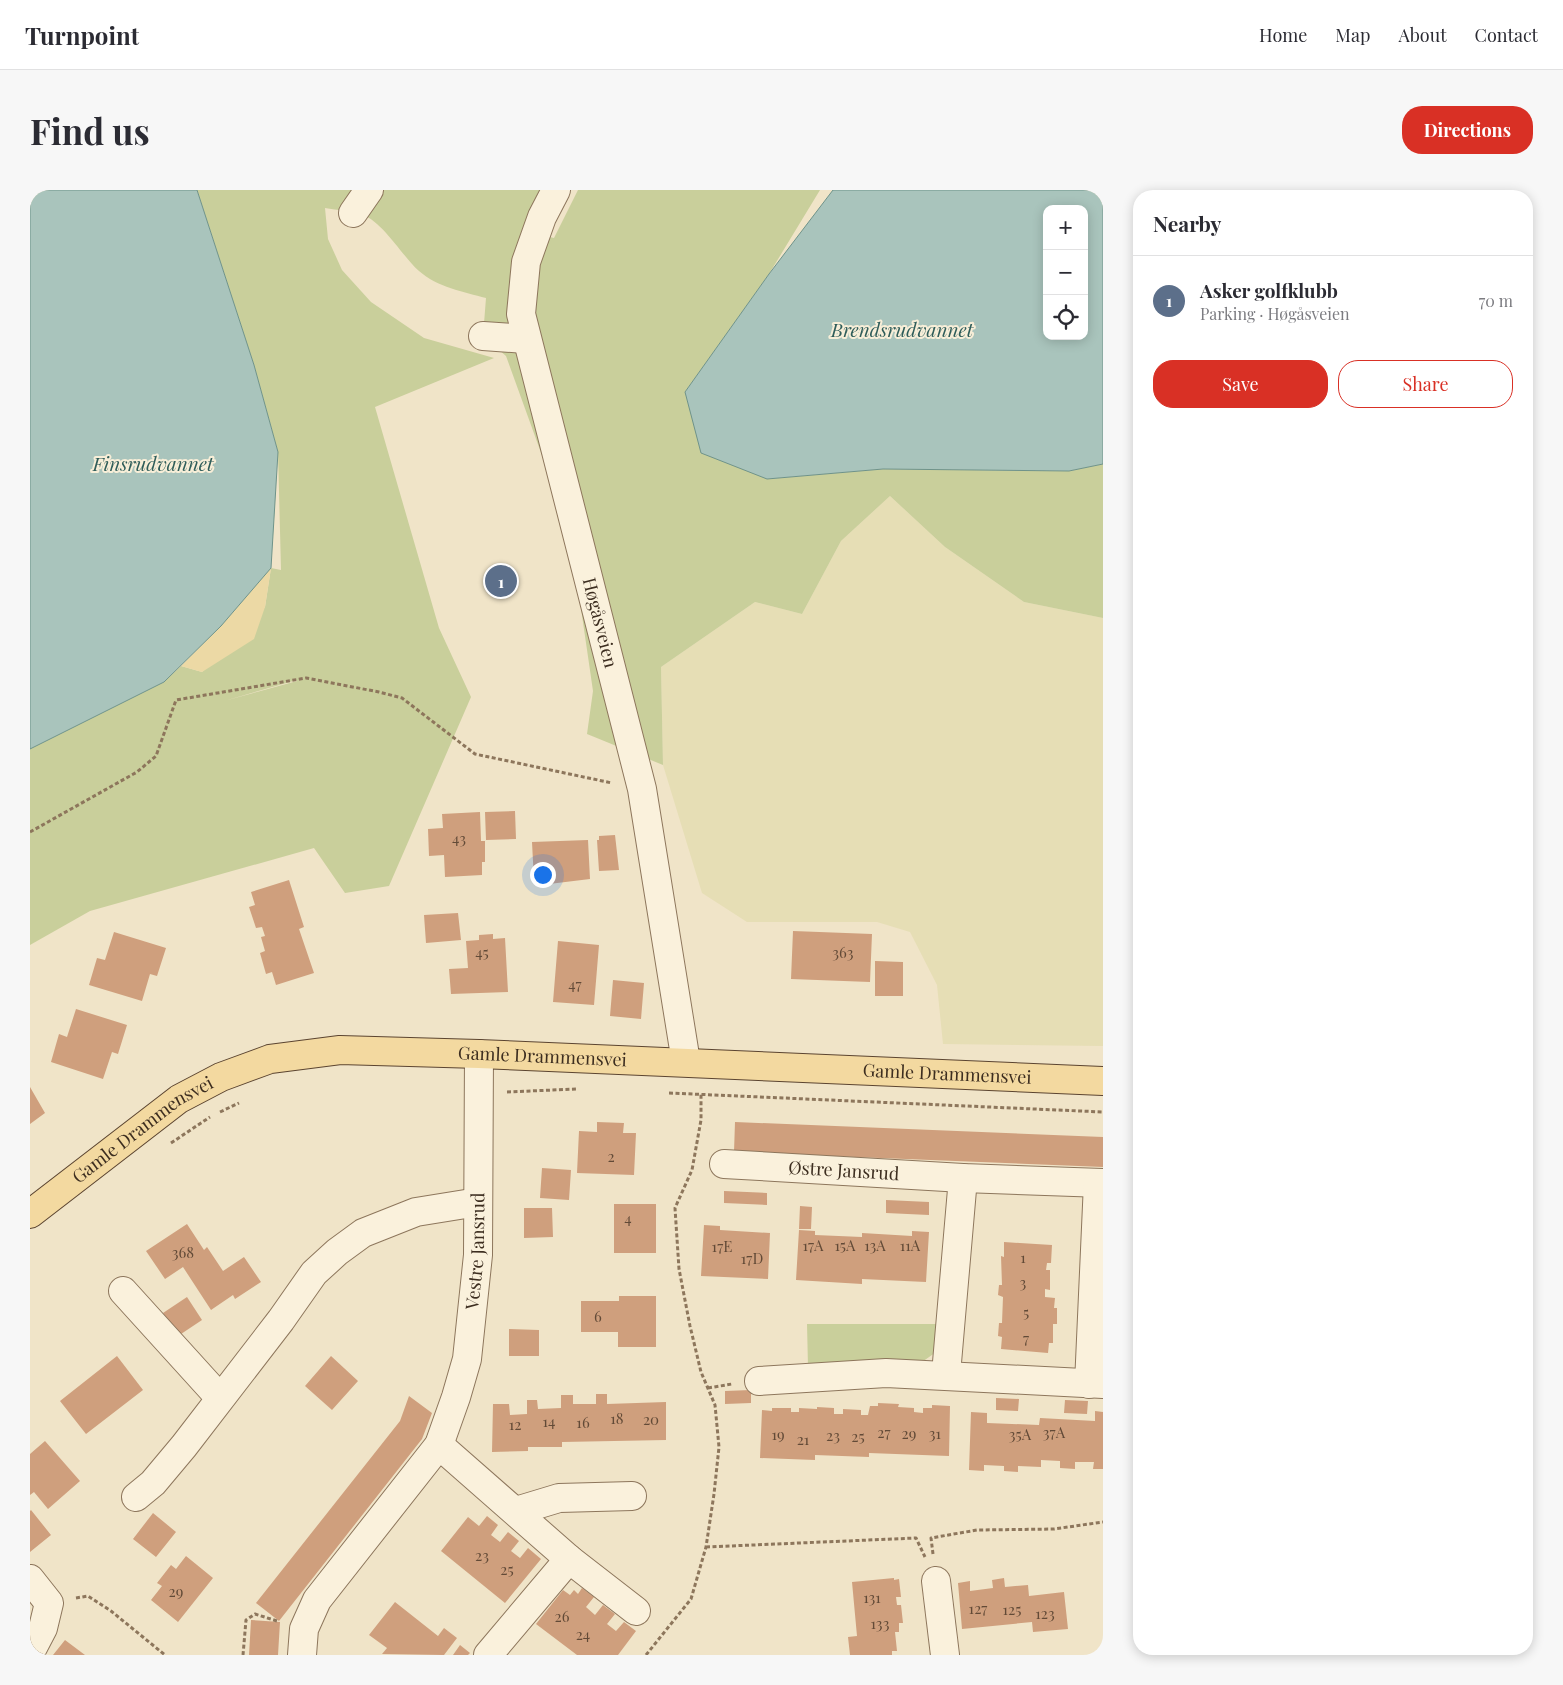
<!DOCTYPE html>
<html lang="en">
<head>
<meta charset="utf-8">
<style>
	:root { --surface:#fff; --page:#f7f7f7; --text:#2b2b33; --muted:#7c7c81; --line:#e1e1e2; --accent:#d93025 }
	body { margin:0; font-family:"Playfair Display",serif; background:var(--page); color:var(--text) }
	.controls { position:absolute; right:15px; top:15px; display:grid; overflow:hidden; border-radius:10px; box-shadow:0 2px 12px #0003 }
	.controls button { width:45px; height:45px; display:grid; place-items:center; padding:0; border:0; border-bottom:1px solid var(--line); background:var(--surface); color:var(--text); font:25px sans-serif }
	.you { position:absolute; left:512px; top:684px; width:18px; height:18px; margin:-12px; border:4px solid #fff; border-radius:50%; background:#1a73e8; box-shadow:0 0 0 8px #1a73e833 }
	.badge { display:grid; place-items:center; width:32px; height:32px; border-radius:50%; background:var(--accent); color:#fff; font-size:16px; font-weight:700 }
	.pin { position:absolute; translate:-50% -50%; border:2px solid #fff; box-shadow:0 1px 5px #0006 }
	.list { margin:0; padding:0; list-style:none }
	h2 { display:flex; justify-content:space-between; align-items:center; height:65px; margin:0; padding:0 20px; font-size:21px }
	h2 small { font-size:16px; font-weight:400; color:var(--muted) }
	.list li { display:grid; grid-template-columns:32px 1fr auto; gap:15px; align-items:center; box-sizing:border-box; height:90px; padding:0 20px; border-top:1px solid var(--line) }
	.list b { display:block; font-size:19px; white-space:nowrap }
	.list p { margin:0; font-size:16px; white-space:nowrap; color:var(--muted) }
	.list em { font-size:16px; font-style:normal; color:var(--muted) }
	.actions { display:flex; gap:10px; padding:15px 20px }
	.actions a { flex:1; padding:11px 0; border:1px solid var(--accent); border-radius:20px; text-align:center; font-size:18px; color:var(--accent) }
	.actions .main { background:var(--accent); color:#fff }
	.icon { flex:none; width:28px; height:28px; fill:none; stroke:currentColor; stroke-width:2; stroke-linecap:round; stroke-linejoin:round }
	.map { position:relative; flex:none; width:1073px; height:1465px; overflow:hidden; border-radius:20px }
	header { display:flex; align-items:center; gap:30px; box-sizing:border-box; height:70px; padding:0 25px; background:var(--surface); border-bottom:1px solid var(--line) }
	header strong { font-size:24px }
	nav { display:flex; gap:28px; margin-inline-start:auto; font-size:18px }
	.intro { display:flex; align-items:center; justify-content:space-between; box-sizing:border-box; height:120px; padding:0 30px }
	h1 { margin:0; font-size:35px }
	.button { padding:12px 22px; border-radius:20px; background:var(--accent); color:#fff; font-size:18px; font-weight:700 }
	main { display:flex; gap:30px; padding:0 30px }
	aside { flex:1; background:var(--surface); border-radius:20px; box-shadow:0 2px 12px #0003 }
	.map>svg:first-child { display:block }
</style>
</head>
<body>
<header>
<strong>Turnpoint</strong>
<nav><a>Home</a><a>Map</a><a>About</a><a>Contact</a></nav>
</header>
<div class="intro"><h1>Find us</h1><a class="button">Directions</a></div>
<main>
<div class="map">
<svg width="1073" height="1465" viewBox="0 0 1073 1465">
	<rect width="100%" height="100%" fill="#f0e4c8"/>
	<path fill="#e6deb5" d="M860 306 915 357 994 412 1073 428V856L913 854 907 795 880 742 847 732H717L672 703 633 575 631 477 725 412 772 424 811 351Z"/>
	<path fill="#c9cf9b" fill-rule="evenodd" d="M167 0H538L515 46 524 48 548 0H790L739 84 655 202 737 289 853 279 1039 281 1073 274V428L994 412 915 357 860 306 811 351 772 424 725 412 631 477 633 575 557 544 563 501 540 343 476 166 453 146 456 108C434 102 407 97 389 81 372 66 354 33 333 25 322 21 307 20 295 18L298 49 312 80 341 112 394 148 464 168 345 217 409 438 441 507 359 696 315 703 284 658 60 721 0 755V559L134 492 151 476 172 482 235 417 241 378 251 380 248 262 224 175ZM267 490V491L194 511Z
		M777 1134H912L909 1160 892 1172 778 1177Z"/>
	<path fill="#ecd9a5" d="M241 378 235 417 224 449 172 482 151 476 191 436Z"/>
	<path fill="#a9c4bc" stroke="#6f938a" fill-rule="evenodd" d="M0 0H167L224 175 248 262 241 378 191 436 134 492 0 559Z
		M803 0H1073V274L1039 281 853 279 737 289 671 263 655 202 739 84ZM1017 19H1054V146H1017Z"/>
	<path fill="#cf9f7d" d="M485 621 486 649 456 650 455 622Z
		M450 622 451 651H455V672H452V685L415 687 414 665 399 666 398 639 413 638 412 624Z
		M585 645 589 680 569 681 567 650H569V646Z
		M558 650 560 689 519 694V690L504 691 502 652Z
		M259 690 274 737 269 739 284 783 246 795 242 782 236 784 230 763 235 761 231 747 235 746 232 737 226 738 219 717 225 715 221 702Z
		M428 723 431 750 396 753 394 725Z
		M763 741 842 744 840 792 761 789Z
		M84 742 136 758 127 786 120 784 112 811 59 795 67 768 75 770Z
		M463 744V749L475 748 478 802 421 804 419 779 438 778 436 751 449 750V745Z
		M528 751 569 755 564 815 523 812Z
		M845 771 873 772V806H845Z
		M583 790 614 793 611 829 580 826Z
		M46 819 97 835 88 864 82 862 73 889 21 872 29 844 37 847Z
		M0 897 15 923 0 934Z
		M567 932 594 933 593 943H606L604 985 547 983 549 941 567 942Z
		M705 932 1073 947V977L704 962Z
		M512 978 541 980 539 1010 510 1008Z
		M694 1001 737 1003V1015L694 1013Z
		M856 1010 899 1012V1025L856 1023Z
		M584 1014H626V1063H584Z
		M770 1016 782 1017 781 1039H769Z
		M494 1018H522L523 1047 494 1048Z
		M157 1034 174 1060 177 1057 193 1081 214 1067 231 1092 205 1109 203 1105 181 1120 153 1077 135 1089 116 1061Z
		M674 1035 690 1036V1040L740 1043 738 1089 671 1086Z
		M769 1040 785 1041V1045L832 1047V1043L882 1046V1041L899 1042 896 1092 832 1089V1094L766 1090Z
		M974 1052 1022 1055 1021 1073H1017L1016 1080H1020V1100L1015 1099V1107L1025 1108 1024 1118H1027V1134H1023V1153H1019L1018 1163 971 1159 972 1147 968 1146 969 1133H972L973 1107 968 1105 969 1095H972L971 1066 974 1067Z
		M589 1106H626V1157H588V1142H551V1111H589Z
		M157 1107 172 1130 148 1146 133 1123Z
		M479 1139 509 1140V1166H479Z
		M87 1166 113 1200 56 1244 30 1211Z
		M301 1166 328 1191 302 1220 275 1196Z
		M721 1200V1213L695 1214V1201Z
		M566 1204H577V1214L636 1212V1250L532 1252V1257H498V1261L462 1262 463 1214H479L480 1225 497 1224V1210H507L508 1219 531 1218V1205H543V1214H566Z
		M379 1206 402 1223 392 1249 249 1431 226 1413 370 1231Z
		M966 1208 989 1209 988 1221 966 1220Z
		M1035 1210 1058 1211 1057 1224 1034 1223Z
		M848 1213 869 1214 868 1217 884 1218V1222L893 1223V1218H902V1215L920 1216 919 1266 839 1263V1267L785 1265V1270L730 1268 732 1220 742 1221V1218H761V1222H769V1218L787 1219V1217L804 1218V1224H813V1219L831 1220V1225H838L840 1216H848Z
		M1065 1221 1073 1222V1279H1063L1064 1272H1045V1279L1030 1278V1271L1011 1270V1277L988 1276V1282L974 1281V1276L954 1275V1281L939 1280 941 1222 957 1223V1233L1009 1235 1010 1228 1065 1231Z
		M15 1251 50 1291 18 1319 4 1302 0 1305V1264Z
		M1 1320 21 1345 0 1362V1321Z
		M123 1323 146 1342 126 1367 103 1349Z
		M457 1326 468 1335 461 1345 470 1352 478 1342 489 1351 481 1361 490 1368 498 1358 511 1369 475 1413 411 1361 438 1327 449 1336Z
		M156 1366 183 1388 148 1432 121 1410 132 1396 127 1393 141 1375 146 1379Z
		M864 1388V1390L869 1389 871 1407H866L867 1415H871L873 1433H869V1442H865L867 1461H862V1465H820L818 1447 827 1446 822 1392Z
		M974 1388 975 1397 998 1395 999 1406 1034 1402 1038 1439 1003 1442 1002 1432 932 1439 928 1393 940 1391V1401L963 1398 962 1390Z
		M552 1398 564 1407 556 1417 565 1425 573 1415 585 1424 577 1434 586 1441 594 1432 606 1441 588 1465H547L506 1434 533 1400 540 1405 544 1400 548 1404Z
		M365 1412 408 1446 414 1438 427 1448 414 1465 352 1464 357 1458 339 1445Z
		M221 1430 250 1432 248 1465H219Z
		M35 1450 55 1465H23Z
		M430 1455 440 1463 438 1465H423Z"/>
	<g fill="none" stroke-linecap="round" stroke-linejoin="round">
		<defs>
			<g id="minor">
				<path id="s1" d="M526 0 512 27 496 72 491 124 612 599 656 872"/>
				<path d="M323 23 339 0"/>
				<path d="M453 146 496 149"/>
				<path id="s2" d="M694 974 933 988 1073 993"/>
				<path d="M93 1101 190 1208"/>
				<path d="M916 1184 933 988"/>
				<path d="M729 1191 856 1183 1073 1194"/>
				<path d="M1059 1194 1068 993"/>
				<path d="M409 1255 539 1369 606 1421"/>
				<path d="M106 1307 123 1293 154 1256 251 1130 284 1083 307 1062 333 1043 386 1022 448 1012"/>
				<path d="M486 1321 529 1308 602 1306"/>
				<path d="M0 1389 19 1413 13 1438 0 1463"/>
				<path d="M906 1391 915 1465"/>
				<path id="s3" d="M272 1465 274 1439 287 1410 409 1255 426 1207 437 1169 448 1065 449 864"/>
				<path d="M458 1465 539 1369"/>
			</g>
			<g id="major">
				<path id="s4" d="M0 1024 149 909 191 887 240 869 310 860 449 864 1073 891"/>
			</g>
		</defs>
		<use href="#minor" stroke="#8d765c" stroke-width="30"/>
		<use href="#major" stroke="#5b4430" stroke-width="30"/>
		<path stroke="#8d765c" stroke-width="3" stroke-dasharray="4 2.5" stroke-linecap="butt" d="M0 642 107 582 126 566 146 510 276 488 349 502 372 508 445 564 582 593
			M477 902 546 899
			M639 903 1073 922
			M190 922 209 913
			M141 953 180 927
			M678 1198 702 1194
			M676 1357 886 1348 895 1367
			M903 1364 901 1348 947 1340 1024 1339 1073 1332
			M46 1408 58 1406 81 1421 135 1465
			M213 1465 216 1430 225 1424 247 1431
			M616 1465 661 1409 676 1357 684 1304 689 1257 685 1215 671 1182 660 1136 649 1079 645 1018 662 980 671 930V904"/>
		<use href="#minor" stroke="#faf1dc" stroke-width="28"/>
		<use href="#major" stroke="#f3d9a0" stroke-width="28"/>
	</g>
	<g text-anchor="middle" stroke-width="4" stroke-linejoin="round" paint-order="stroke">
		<g font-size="15" fill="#624a37">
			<text x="429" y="654">43</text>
			<text x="452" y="768">45</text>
			<text x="813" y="768">363</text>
			<text x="545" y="800">47</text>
			<text x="581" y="972">2</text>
			<text x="598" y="1034">4</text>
			<text x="783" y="1061">17A</text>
			<text x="815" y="1061">15A</text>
			<text x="845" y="1061">13A</text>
			<text x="880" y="1061">11A</text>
			<text x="692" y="1062">17E</text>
			<text x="153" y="1068">368</text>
			<text x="993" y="1073">1</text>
			<text x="722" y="1074">17D</text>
			<text x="993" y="1098">3</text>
			<text x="996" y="1128">5</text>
			<text x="568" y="1132">6</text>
			<text x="996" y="1154">7</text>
			<text x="587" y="1234">18</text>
			<text x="621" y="1235">20</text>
			<text x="519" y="1237">14</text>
			<text x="553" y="1238">16</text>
			<text x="485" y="1240">12</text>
			<text x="854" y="1248">27</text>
			<text x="1024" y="1248">37A</text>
			<text x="879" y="1249">29</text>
			<text x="905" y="1249">31</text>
			<text x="748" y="1250">19</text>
			<text x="990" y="1250">35A</text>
			<text x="803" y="1251">23</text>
			<text x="828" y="1252">25</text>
			<text x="773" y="1255">21</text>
			<text x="452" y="1371">23</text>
			<text x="477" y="1385">25</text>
			<text x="146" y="1407">29</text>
			<text x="842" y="1413">131</text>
			<text x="948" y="1424">127</text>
			<text x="982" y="1425">125</text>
			<text x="1015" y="1429">123</text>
			<text x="532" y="1432">26</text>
			<text x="850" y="1439">133</text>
			<text x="553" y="1450">24</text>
		</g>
		<g font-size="18" fill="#3d2e20" stroke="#f7eed8">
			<text dy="6" stroke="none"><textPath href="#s1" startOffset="449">Høgåsveien</textPath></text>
			<text dy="6" stroke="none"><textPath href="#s4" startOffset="561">Gamle Drammensvei</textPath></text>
			<text dy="6" stroke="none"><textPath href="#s4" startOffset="966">Gamle Drammensvei</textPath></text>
			<text dy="6" stroke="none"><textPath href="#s4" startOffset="141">Gamle Drammensvei</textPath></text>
			<text dy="6" stroke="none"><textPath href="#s2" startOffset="120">Østre Jansrud</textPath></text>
			<text dy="6" stroke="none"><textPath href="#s3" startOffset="454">Vestre Jansrud</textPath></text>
		</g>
		<g font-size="19" font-style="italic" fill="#2f5d5a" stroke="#f7eed8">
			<text x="872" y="147">Brendsrudvannet</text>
			<text x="123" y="281">Finsrudvannet</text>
		</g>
	</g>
</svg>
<div class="controls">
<button>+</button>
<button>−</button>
<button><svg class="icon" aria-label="locate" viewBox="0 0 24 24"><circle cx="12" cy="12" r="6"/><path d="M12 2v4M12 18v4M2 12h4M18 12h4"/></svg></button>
</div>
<div class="you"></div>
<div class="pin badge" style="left:471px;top:391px;background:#5c6f8a">1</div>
</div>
<aside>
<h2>Nearby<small></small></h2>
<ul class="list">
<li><span class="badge" style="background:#5c6f8a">1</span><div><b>Asker golfklubb</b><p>Parking · Høgåsveien</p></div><em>70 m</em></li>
</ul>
<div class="actions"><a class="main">Save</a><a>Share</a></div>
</aside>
</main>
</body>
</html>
